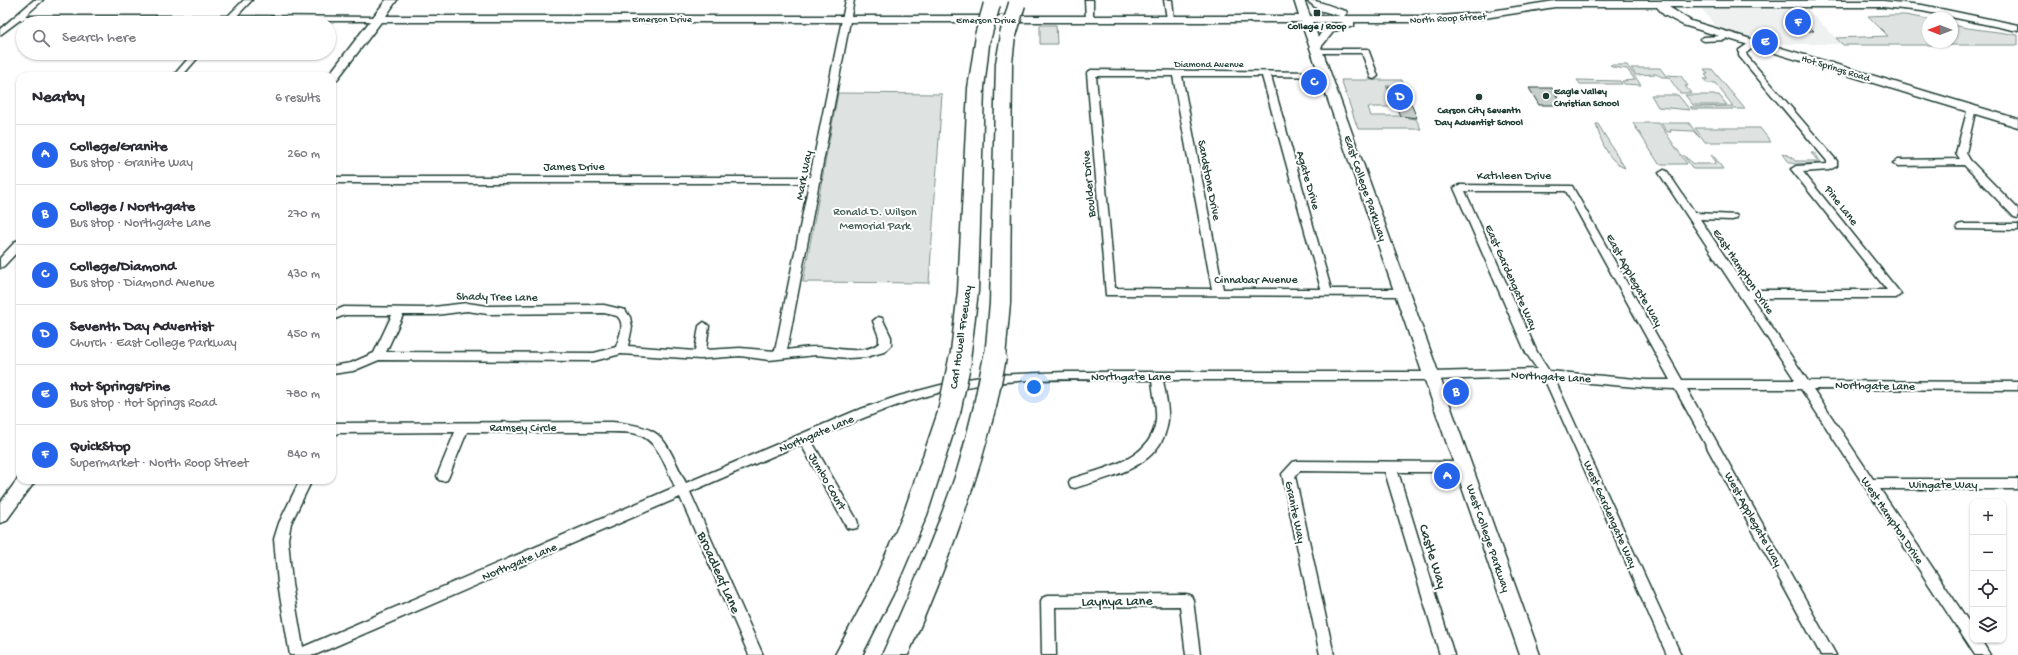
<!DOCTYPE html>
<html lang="en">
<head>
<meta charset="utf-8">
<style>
	:root { --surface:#fff; --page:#f2f2f3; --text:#2b2b33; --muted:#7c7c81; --line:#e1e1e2; --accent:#2563eb }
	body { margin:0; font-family:"Gochi Hand",sans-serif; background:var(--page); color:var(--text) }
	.controls { position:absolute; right:12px; bottom:12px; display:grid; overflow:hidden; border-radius:8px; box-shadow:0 1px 3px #0004 }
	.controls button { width:36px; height:36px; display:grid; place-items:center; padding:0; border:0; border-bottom:1px solid var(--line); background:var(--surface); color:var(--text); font:20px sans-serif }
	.compass { position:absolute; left:1922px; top:12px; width:36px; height:36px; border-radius:50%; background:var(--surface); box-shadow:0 1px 3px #0004; rotate:270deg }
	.you { position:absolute; left:1034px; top:387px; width:14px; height:14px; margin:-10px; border:3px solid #fff; border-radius:50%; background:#1a73e8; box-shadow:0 0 0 6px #1a73e833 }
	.badge { display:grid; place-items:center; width:26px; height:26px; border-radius:50%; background:var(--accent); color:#fff; font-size:13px; font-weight:700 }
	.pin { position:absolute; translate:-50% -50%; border:2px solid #fff; box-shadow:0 1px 4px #0006 }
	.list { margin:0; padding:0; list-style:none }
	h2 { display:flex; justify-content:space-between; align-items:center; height:52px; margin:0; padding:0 16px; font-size:17px }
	h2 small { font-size:13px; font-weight:400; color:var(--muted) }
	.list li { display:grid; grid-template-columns:26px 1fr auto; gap:12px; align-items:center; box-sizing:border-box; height:60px; padding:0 16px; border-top:1px solid var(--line) }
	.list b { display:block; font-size:15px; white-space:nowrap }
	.list p { margin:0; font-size:13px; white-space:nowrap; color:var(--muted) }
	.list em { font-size:13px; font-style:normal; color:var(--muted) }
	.icon { flex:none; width:22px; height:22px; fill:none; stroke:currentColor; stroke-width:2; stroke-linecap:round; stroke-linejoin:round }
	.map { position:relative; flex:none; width:2018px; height:655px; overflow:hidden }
	.search { position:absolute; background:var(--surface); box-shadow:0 1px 3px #0004; left:16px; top:16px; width:320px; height:44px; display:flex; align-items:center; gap:10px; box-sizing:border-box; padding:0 14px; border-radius:22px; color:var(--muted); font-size:15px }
	.panel { position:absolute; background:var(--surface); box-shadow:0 1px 3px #0004; left:16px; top:72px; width:320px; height:412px; border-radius:12px }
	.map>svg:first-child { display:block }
</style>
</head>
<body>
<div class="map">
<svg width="2018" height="655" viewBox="0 0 2018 655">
	<rect width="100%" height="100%" fill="#fff"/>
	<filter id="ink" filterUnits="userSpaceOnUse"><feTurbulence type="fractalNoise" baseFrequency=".025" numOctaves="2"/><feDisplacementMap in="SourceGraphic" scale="8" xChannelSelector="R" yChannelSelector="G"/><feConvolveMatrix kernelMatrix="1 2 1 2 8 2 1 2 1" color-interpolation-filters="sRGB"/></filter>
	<g filter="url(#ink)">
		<path fill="#eef1f0" d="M1702 9 1808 10 1842 44H1774L1716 27Z"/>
		<path fill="#dee3e2" stroke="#7e908b" d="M1890 15H1905L1928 19V42H1952V25C1974 30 1996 31 2018 35V45H1843L1836 38 1888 36 1868 16Z
			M1040 25H1056L1057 44H1040Z
			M1610 65H1627L1641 85 1624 84 1622 81 1635 80 1627 69 1612 67Z
			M1631 68H1660L1667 77H1662L1656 74 1636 75Z
			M1704 69H1712L1745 109H1692L1690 107 1733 106 1715 83H1707L1704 79H1708L1705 74H1708Z
			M1667 75 1681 76 1688 86H1685L1691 93H1680Z
			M1341 80H1402L1404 86H1386L1395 107H1368L1371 116H1407L1408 118 1416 119 1421 129H1358Z
			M1577 80 1620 81 1622 84H1580Z
			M838 93 942 94 929 283 803 282Z
			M1651 95H1678L1690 110 1658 107Z
			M1685 95H1719L1727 105H1693Z
			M1633 123H1659L1687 164H1659Z
			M1661 123H1689L1700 138 1693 131 1670 130 1671 132H1667Z
			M1596 124H1598L1625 168C1609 163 1600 139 1596 124Z
			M1695 128H1760L1771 142H1705Z
			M1782 153 1792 157 1795 161H1818L1811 153H1814L1822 163 1794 164 1788 161Z
			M1683 155 1694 164H1714L1716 162 1711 155H1713L1723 169H1693Z"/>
		<path fill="#c7cfcc" stroke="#1f3d34" d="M1788 18H1801L1814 31H1801Z
			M1388 87H1404L1417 118 1400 116Z
			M1529 88H1552L1562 105H1539Z"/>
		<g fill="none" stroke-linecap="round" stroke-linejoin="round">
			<defs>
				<path id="street" d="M34 0H43L25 16H228L244 0H252L237 16 378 17 382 19 378 21H232L230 23 224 21 20 20 0 35V29Z
					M846 0H854L820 178 821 180 819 182 787 350C796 349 805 347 815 347 834 346 862 357 879 343V337L873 321 878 317 882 318 891 337V345L884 352 866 357 848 358 816 355 769 360 740 356 700 359 621 354 594 361 379 360 353 371 332 374V366L351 363 374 353 392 315H345L332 320V312L344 307 425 308 467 303 488 306 604 305 625 310 630 317 632 327 628 346 695 351 699 326 704 322 709 326 706 350 740 348 775 351 809 183H332V177H810ZM467 311 488 314 604 313 617 316C626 324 619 337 616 347L594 353 386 352 403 315H436Z
					M1085 0H1093V21L1086 19Z
					M1164 0H1172L1174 21 1167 19Z
					M1722 32H1728L1729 34 1725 40 1704 41 1700 39 1704 37 1720 36Z
					M1752 41H1755L1759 43 1746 53 1747 56 1837 161V166L1829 170 1803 172 1901 294 1896 298H1752L1808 381 2018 382V390L1813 389 1873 479H2018V489H1880L1973 628V640H1981L1990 655H1975L1801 389H1687L1836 655H1821L1675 389 1647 388 1555 380 1681 655H1667L1547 385 1542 379 1529 377 1432 380H1163C1165 393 1169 407 1168 420 1163 467 1112 476 1075 488L1071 487 1069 483 1071 479C1103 468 1151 461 1156 420 1157 407 1153 393 1152 380 1089 380 1023 376 960 388 908 398 860 419 811 440L857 520 858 524 857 528 852 529 847 528 801 444 690 492 763 655H749L680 497 315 655H290L278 584 274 539 279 523 300 480H312L291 523 288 539 292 584 303 647 675 487C666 468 659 441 637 434 629 432 620 432 612 432H467L449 476 447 480 443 481 439 480 437 476 455 432 338 433 332 437V424L334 423 612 422C666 427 663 438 686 483L855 411 899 396 960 380 995 375 1066 372H1432L1537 369 1526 353 1454 188 1459 185 1572 186 1682 380H1795L1659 173 1664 170 1667 171 1695 213 1736 215 1737 217 1736 219 1732 220 1700 219 1747 290H1887L1791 169 1796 166 1827 164V161L1739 56V50ZM1465 191H1566L1670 380H1647L1549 371 1537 352Z
					M1315 49H1368L1378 76 1374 79 1371 78 1362 53H1318L1314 51Z
					M193 53H202L182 76H173Z
					M1091 70 1329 72 1330 74 1326 77 1271 76 1331 289H1402L1407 293 1406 296 1106 295 1087 73ZM1096 76H1173L1212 289 1115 288ZM1182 76H1262L1321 289H1223Z
					M1972 105 1976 108 1966 153 1970 160 2018 209V218L2014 217 1964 165 1898 166 1893 163 1898 160 1960 159 1956 153 1968 108Z
					M1962 224H2018V230L1958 229 1957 227 1958 225Z
					M20 240V249L4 266 0 268V258L16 241Z
					M1297 461 1464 462 1468 463 1470 467 1468 471 1464 472H1398L1454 655H1440L1385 472 1300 471 1295 476 1334 655H1320L1282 474 1293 462Z
					M1186 594 1191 596 1193 600 1200 655H1186L1180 606 1055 607 1056 655H1042L1041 601 1043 597 1048 595Z"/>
				<path id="secondary" d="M386 0H397L386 16H1299L1294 0H1304L1310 16H1340L1319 10 1306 0C1320 0 1331 7 1346 11L1347 13 1344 16H1440L1478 13 1555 1H1883L1922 5 2018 25V31L1922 11 1883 7H1669L1691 21 2018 119V127L1683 25 1664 15 1657 7H1555L1478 19 1440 22H1354V26L1334 31 1321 47 1540 655H1520L1301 22H381L336 81 332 83V76H328ZM1312 22H1344L1326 27 1318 37Z
					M20 476V480H36L6 521 0 523V503Z"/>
				<path id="highway" d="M1008 31 1013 32 1015 35 1012 63 1010 303 1005 357 1002 362 995 365 988 362 985 357 990 303 996 63 1001 35 1003 32Z
					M983 32 988 33 990 36 984 88 978 291 970 360 967 365 960 368 953 365 950 360 958 291 968 88 976 36 978 33Z
					M985 398 993 400 996 406C974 494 944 572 908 655H882C909 595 935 536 956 474 963 452 968 429 974 406L977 400Z
					M949 404 957 406 960 412 927 515 893 594 862 655H835L871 588 903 515 938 412 941 406Z"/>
			</defs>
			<use href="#street" stroke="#1f3d34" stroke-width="3"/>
			<use href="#secondary" stroke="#1f3d34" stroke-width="3"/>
			<use href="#highway" stroke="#1f3d34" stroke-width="3"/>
			<use href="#street" fill="#fff" fill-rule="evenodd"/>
			<use href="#secondary" fill="#fff" fill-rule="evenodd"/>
			<use href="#highway" fill="#fff" fill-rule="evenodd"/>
			<defs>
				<path id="highway-bridge-far1" d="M1008 35 1017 4
					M983 36 992 4"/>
				<path id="highway-bridge" d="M985 406 995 357
					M949 412 960 360"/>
			</defs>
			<use href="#highway-bridge-far1" stroke="#1f3d34" stroke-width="19" stroke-linecap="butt"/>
			<use href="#highway-bridge" stroke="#1f3d34" stroke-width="25" stroke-linecap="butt"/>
			<use href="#highway-bridge-far1" stroke="#fff" stroke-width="16"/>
			<use href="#highway-bridge" stroke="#fff" stroke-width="22"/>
		</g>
	</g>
	<g fill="#1f3d34" stroke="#fff" stroke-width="1.5">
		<rect x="1313" y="9" width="8" height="8" rx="2"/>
		<circle cx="1546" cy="96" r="4"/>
		<circle cx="1479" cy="97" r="4"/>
	</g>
	<g text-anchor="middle" stroke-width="4" stroke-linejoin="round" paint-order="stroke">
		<g font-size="10" fill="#1f3d34" stroke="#fff">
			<text transform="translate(1448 17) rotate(-3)" y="4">North Roop Street</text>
			<text x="662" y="22">Emerson Drive</text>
			<text x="986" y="23">Emerson Drive</text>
			<text x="1209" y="67">Diamond Avenue</text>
			<text transform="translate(1836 67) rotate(17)" y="4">Hot Springs Road</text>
		</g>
		<g font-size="10" font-weight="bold" fill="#1f3d34" stroke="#fff">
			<text x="1317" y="29">College / Roop</text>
			<text x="1554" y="94" text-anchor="start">Eagle Valley<tspan x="1554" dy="12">Christian School</tspan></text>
			<text x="1479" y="113">Carson City Seventh<tspan x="1479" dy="12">Day Adventist School</tspan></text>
		</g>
		<g font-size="12" fill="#1f3d34" stroke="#fff">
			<text x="574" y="170">James Drive</text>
			<text transform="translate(803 175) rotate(-79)" y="4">Mark Way</text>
			<text x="1514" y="179">Kathleen Drive</text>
			<text transform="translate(1210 180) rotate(79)" y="4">Sandstone Drive</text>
			<text transform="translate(1309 180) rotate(74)" y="4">Agate Drive</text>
			<text transform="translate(1088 184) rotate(-95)" y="4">Boulder Drive</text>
			<text transform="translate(1366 188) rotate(71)" y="4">East College Parkway</text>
			<text transform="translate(1842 205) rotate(52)" y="4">Pine Lane</text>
			<text transform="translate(1744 271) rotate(56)" y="4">East Hampton Drive</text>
			<text transform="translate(1512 277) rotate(66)" y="4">East Gardengate Way</text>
			<text x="1256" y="283">Cinnabar Avenue</text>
			<text transform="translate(1635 280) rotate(61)" y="4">East Applegate Way</text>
			<text transform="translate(497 296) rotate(1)" y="4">Shady Tree Lane</text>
			<text transform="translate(960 337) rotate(-82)" y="4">Carl Howell Freeway</text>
			<text x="1131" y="380">Northgate Lane</text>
			<text transform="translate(1551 376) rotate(3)" y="4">Northgate Lane</text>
			<text transform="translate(1875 385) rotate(1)" y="4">Northgate Lane</text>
			<text x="523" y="431">Ramsey Circle</text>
			<text transform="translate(816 433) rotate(-23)" y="4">Northgate Lane</text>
			<text transform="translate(828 481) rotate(60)" y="4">Jumbo Court</text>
			<text x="1943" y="488">Wingate Way</text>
			<text transform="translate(1296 512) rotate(78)" y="4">Granite Way</text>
			<text transform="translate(1611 514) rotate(66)" y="4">West Gardengate Way</text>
			<text transform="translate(1754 519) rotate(61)" y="4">West Applegate Way</text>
			<text transform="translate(1893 520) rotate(56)" y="4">West Hampton Drive</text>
			<text transform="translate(1489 538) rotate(71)" y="4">West College Parkway</text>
			<text transform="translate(519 561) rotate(-23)" y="4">Northgate Lane</text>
		</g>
		<g font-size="12" fill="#455e57" stroke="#fff">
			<text x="875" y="215">Ronald D. Wilson<tspan x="875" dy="14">Memorial Park</tspan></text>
		</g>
		<g font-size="14" fill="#1f3d34" stroke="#fff">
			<text transform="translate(1434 556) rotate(73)" y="5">Castle Way</text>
			<text transform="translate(720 572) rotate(66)" y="5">Broadleaf Lane</text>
			<text transform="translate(1117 600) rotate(-1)" y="5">Laynya Lane</text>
		</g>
	</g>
</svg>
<div class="controls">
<button>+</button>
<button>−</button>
<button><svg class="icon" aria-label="locate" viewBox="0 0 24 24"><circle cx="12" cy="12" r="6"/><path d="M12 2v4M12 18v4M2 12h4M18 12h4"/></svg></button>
<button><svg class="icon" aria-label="layers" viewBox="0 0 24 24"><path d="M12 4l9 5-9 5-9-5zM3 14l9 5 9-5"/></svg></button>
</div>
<svg class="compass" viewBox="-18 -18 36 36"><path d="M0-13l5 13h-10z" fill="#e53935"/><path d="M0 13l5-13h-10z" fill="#7c7c81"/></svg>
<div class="you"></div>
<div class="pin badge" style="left:1447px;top:476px">A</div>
<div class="pin badge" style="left:1456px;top:392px">B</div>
<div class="pin badge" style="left:1314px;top:82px">C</div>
<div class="pin badge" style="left:1400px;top:97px">D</div>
<div class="pin badge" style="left:1765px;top:42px">E</div>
<div class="pin badge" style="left:1798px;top:22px">F</div>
<div class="search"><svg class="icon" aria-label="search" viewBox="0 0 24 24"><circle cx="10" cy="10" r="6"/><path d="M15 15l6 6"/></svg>Search here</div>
<section class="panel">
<h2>Nearby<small>6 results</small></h2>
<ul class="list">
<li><span class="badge">A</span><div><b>College/Granite</b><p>Bus stop · Granite Way</p></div><em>260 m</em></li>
<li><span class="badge">B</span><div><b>College / Northgate</b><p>Bus stop · Northgate Lane</p></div><em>270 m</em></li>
<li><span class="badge">C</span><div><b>College/Diamond</b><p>Bus stop · Diamond Avenue</p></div><em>430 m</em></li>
<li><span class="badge">D</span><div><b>Seventh Day Adventist</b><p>Church · East College Parkway</p></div><em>450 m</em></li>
<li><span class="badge">E</span><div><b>Hot Springs/Pine</b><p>Bus stop · Hot Springs Road</p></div><em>780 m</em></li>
<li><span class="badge">F</span><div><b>QuickStop</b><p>Supermarket · North Roop Street</p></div><em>840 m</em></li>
</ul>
</section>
</div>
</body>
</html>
